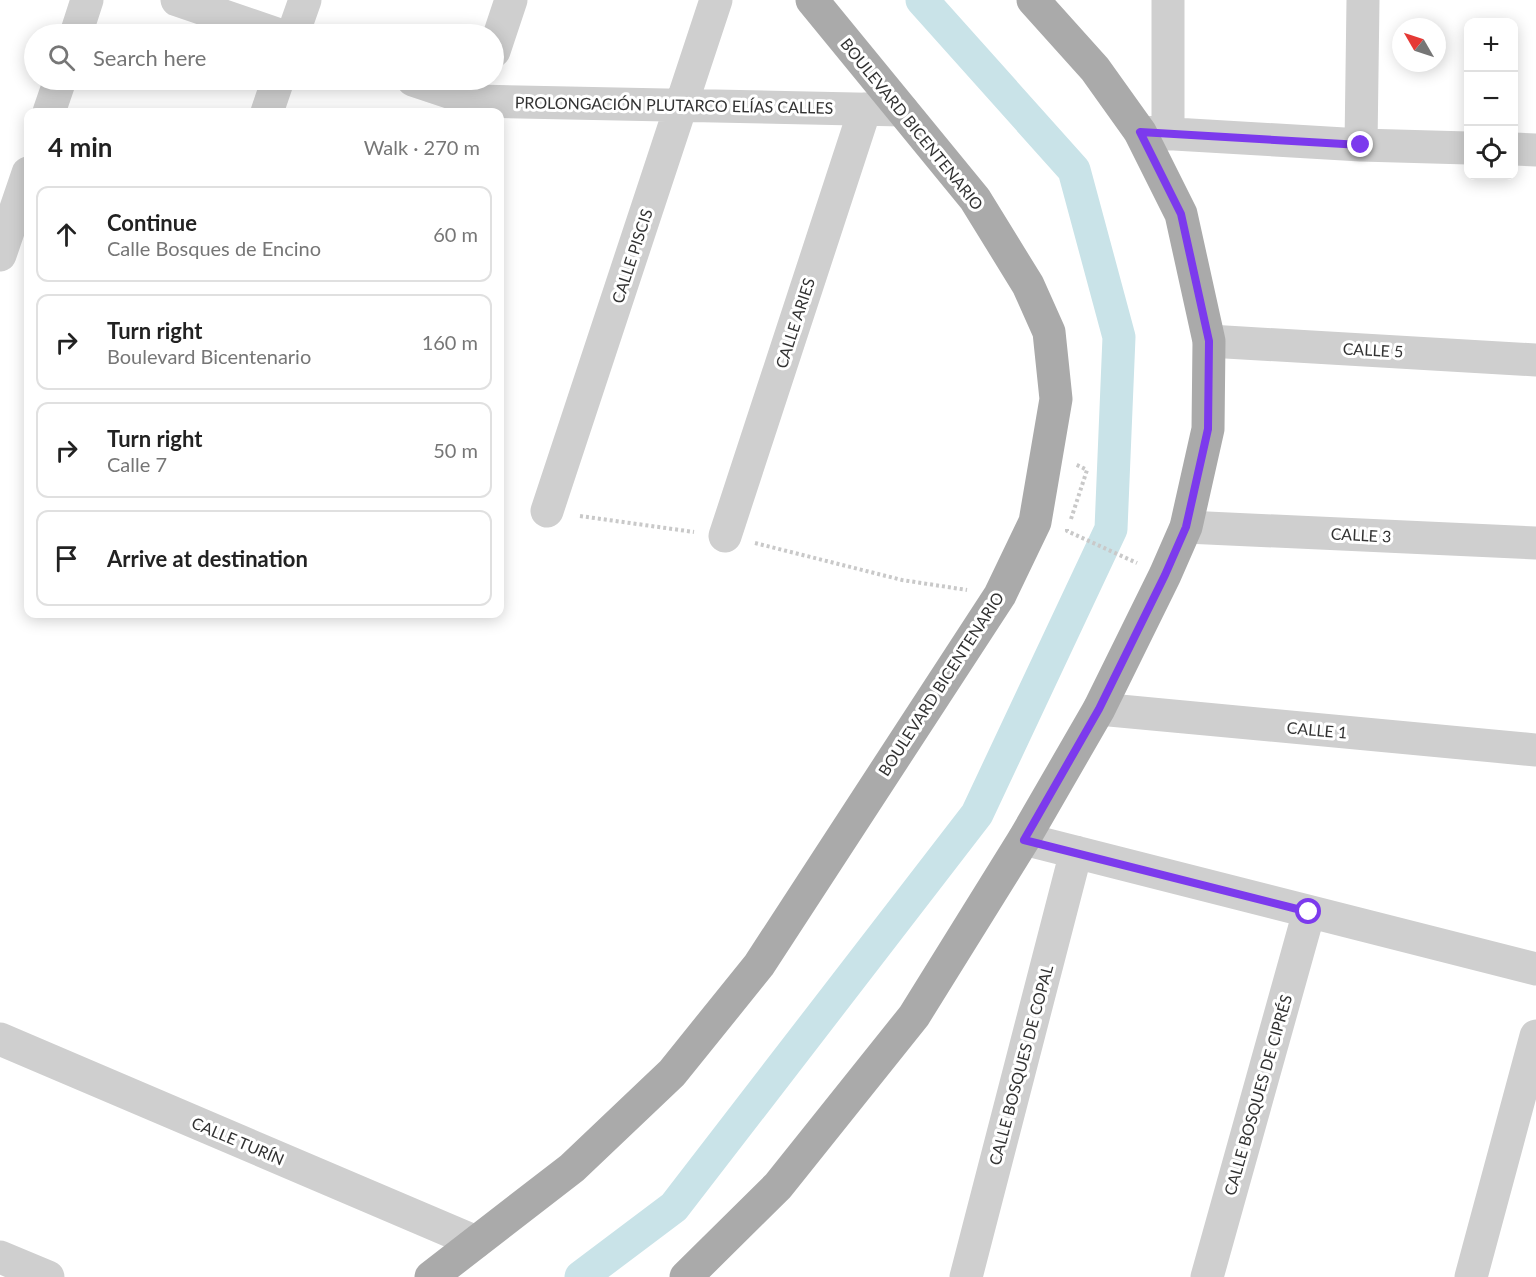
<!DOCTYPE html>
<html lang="en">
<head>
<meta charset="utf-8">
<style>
	:root { --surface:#fff; --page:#f6f6f6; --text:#222; --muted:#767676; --line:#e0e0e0 }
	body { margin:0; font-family:Lato,sans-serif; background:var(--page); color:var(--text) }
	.controls { position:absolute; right:18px; top:18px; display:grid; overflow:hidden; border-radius:12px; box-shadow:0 3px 15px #0003 }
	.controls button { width:54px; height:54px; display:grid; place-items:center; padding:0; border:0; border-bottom:2px solid var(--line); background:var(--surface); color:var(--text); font:30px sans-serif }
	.compass { position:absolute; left:1392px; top:18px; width:54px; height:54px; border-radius:50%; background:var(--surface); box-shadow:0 3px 15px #0003; rotate:309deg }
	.stop { position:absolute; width:18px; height:18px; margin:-14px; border:4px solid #7c3aed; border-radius:50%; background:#fff }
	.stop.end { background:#7c3aed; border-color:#fff; box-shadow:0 2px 6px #0008 }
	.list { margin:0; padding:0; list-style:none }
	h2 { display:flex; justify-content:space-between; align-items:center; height:78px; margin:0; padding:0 24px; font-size:26px }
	h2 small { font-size:20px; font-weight:400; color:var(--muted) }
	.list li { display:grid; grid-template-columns:39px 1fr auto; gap:18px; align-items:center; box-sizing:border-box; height:96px; margin:0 12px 12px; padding:0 12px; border:2px solid var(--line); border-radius:12px }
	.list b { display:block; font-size:22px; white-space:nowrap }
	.list p { margin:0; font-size:20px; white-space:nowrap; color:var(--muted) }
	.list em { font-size:20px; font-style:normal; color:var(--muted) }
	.icon { flex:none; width:33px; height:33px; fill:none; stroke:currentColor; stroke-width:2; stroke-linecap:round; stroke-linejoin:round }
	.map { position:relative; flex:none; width:1536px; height:1277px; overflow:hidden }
	.search { position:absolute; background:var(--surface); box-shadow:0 3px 15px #0003; left:24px; top:24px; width:480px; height:66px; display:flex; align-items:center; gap:15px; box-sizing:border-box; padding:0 21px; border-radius:33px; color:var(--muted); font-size:22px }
	.panel { position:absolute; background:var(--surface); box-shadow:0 3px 15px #0003; left:24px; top:108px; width:480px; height:510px; border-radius:12px }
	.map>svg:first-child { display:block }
</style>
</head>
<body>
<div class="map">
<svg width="1536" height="1277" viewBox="0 0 1536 1277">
	<rect width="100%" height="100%" fill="#fff"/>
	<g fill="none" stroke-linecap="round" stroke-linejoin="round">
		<path stroke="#c9e3e8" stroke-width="33" d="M581 1277 674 1207 977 814 1111 529 1119 337 1074 170 922 0"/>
		<path stroke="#c9c9c9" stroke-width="4" stroke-dasharray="3 3" stroke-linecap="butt" d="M580 516 694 532
			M1071 519 1087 470 1075 464
			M1067 529V531L1137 563
			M755 543 902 580 967 590"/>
		<path stroke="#cfcfcf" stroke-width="33" d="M177 0 277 34
			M76 34 87 0
			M293 34 305 0
			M494 51 511 0
			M413 80 476 101 902 110
			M49 112 60 80
			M267 112 278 80
			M1140 132 1361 145 1468 148
			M1168 134V0
			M1361 145 1363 0
			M1514 149 1536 150
			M0 255 28 173
			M1209 341 1536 360
			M547 511 716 0
			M1186 527 1536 543
			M725 536 865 109
			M1099 709 1536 750
			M1024 839 1536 969
			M0 1039 476 1242
			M0 1257 48 1277
			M966 1277 1076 852
			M1207 1277 1309 912
			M1471 1277 1536 1036"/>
		<path stroke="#aaa" stroke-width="33" d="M431 1277 572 1168 672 1073 759 965 1000 595 1035 522 1056 399 1049 332 1028 285 975 199 812 0
			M686 1277 778 1186 914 1016 1024 839 1099 709 1165 575 1186 527 1208 429 1209 341 1181 214 1140 132 1095 69 1033 0"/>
	</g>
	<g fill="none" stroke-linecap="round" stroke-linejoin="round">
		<path stroke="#7c3aed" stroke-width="8" d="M1309 912 1024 840 1099 709 1165 575 1186 527 1208 429 1209 341 1181 214 1140 132 1361 145"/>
	</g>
	<g text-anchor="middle" stroke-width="6" stroke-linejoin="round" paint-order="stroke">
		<g font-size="16" fill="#323232" stroke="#fff">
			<text transform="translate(674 105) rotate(1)" y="6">PROLONGACIÓN PLUTARCO ELÍAS CALLES</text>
			<text transform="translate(912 124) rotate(51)" y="6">BOULEVARD BICENTENARIO</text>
			<text transform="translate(632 256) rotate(-72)" y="6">CALLE PISCIS</text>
			<text transform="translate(795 323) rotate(-72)" y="6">CALLE ARIES</text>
			<text transform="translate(1373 350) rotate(3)" y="6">CALLE 5</text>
			<text transform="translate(1361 535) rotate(3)" y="6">CALLE 3</text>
			<text transform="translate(941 684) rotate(-57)" y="6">BOULEVARD BICENTENARIO</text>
			<text transform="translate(1317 730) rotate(5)" y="6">CALLE 1</text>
			<text transform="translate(1021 1065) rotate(-75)" y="6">CALLE BOSQUES DE COPAL</text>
			<text transform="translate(1258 1095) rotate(-74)" y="6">CALLE BOSQUES DE CIPRÉS</text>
			<text transform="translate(238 1141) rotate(23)" y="6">CALLE TURÍN</text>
		</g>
	</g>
</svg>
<div class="controls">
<button>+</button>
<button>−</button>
<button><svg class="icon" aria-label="locate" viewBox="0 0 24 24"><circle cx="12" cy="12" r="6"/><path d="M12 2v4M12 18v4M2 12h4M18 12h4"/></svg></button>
</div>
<svg class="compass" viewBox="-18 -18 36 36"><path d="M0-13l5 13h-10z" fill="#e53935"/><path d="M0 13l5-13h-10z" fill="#767676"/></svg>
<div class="stop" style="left:1309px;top:912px"></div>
<div class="stop end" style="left:1361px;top:145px"></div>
<div class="search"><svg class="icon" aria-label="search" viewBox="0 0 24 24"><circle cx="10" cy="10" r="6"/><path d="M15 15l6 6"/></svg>Search here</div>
<section class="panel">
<h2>4 min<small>Walk · 270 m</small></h2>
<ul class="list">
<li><svg class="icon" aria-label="ahead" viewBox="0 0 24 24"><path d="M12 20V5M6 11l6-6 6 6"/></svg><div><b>Continue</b><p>Calle Bosques de Encino</p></div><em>60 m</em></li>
<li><svg class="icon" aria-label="right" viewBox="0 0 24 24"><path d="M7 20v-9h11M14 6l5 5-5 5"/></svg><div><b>Turn right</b><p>Boulevard Bicentenario</p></div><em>160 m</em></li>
<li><svg class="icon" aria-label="right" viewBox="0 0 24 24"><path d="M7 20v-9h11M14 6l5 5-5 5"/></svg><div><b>Turn right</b><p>Calle 7</p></div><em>50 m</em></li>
<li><svg class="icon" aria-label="arrive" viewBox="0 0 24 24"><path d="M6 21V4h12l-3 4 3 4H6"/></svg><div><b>Arrive at destination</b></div></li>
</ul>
</section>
</div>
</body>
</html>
